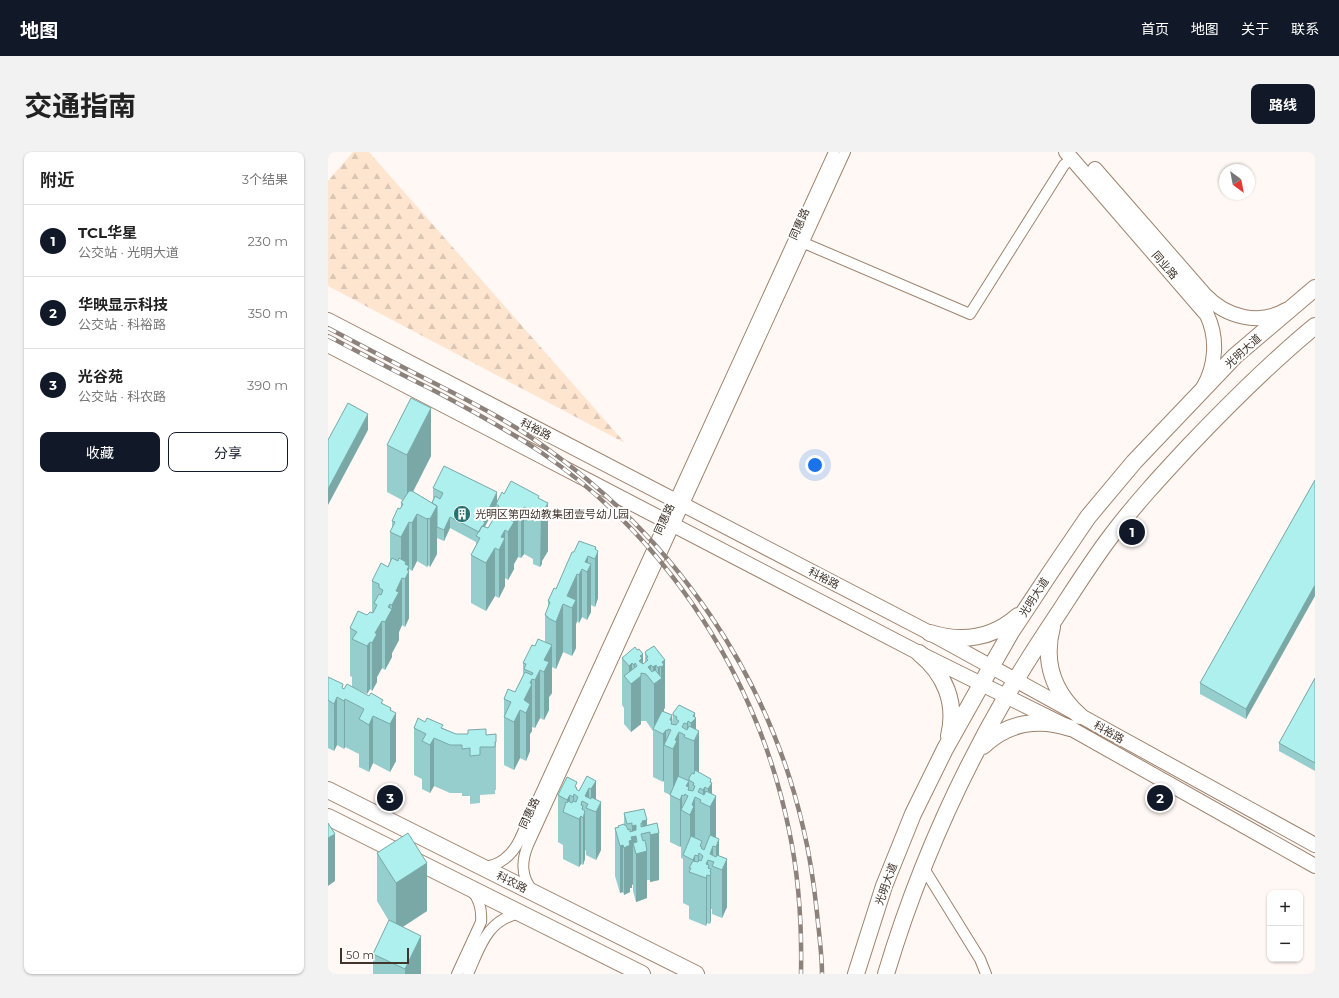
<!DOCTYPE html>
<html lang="zh">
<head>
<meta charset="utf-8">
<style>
	:root { --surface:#fff; --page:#f2f2f2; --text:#222; --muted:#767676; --line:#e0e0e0; --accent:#111827 }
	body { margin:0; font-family:Montserrat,"Noto Sans SC",sans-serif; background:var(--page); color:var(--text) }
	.controls { position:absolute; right:12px; bottom:12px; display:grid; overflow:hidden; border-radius:8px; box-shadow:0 1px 3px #0004 }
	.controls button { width:36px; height:36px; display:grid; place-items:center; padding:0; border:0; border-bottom:1px solid var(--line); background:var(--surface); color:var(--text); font:20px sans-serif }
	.compass { position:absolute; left:891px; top:12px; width:36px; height:36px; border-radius:50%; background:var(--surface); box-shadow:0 1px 3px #0004; rotate:148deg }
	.scale { position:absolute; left:12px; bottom:10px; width:69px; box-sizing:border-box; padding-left:4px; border:2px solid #40342b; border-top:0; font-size:11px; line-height:14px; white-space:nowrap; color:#40342b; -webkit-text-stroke:3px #fff; paint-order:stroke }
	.you { position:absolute; left:487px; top:313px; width:14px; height:14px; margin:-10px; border:3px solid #fff; border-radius:50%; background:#1a73e8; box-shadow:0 0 0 6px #1a73e833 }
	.badge { display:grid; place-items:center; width:26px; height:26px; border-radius:50%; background:var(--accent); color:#fff; font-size:13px; font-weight:700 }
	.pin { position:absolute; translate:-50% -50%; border:2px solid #fff; box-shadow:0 1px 4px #0006 }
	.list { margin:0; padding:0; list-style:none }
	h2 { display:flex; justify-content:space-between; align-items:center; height:52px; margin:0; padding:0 16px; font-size:17px }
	h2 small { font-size:13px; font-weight:400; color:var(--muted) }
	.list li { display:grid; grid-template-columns:26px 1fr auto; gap:12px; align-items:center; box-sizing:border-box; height:72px; padding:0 16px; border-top:1px solid var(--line) }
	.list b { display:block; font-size:15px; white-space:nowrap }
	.list p { margin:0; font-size:13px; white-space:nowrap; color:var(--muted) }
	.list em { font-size:13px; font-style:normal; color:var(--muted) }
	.actions { display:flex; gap:8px; padding:12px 16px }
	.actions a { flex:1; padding:9px 0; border:1px solid var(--accent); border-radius:8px; text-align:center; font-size:14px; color:var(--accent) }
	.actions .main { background:var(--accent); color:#fff }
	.map { position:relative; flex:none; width:987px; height:822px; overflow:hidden; border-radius:8px }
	header { display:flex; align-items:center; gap:24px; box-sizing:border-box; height:56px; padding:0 20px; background:var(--accent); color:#fff }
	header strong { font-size:19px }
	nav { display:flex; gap:22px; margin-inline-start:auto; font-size:14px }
	.intro { display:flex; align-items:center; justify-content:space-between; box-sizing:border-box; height:96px; padding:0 24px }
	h1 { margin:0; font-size:28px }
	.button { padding:10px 18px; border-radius:8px; background:var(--accent); color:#fff; font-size:14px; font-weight:700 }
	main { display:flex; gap:24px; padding:0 24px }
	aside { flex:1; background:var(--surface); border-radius:8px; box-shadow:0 1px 3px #0004 }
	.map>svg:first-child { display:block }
</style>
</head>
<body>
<header>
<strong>地图</strong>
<nav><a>首页</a><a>地图</a><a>关于</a><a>联系</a></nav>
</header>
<div class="intro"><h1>交通指南</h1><a class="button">路线</a></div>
<main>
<aside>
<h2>附近<small>3个结果</small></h2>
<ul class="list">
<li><span class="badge">1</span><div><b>TCL华星</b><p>公交站 · 光明大道</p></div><em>230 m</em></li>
<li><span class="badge">2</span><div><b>华映显示科技</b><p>公交站 · 科裕路</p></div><em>350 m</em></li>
<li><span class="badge">3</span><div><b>光谷苑</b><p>公交站 · 科农路</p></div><em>390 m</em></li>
</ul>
<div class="actions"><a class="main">收藏</a><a>分享</a></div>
</aside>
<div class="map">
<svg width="987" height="822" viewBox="0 0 987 822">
	<defs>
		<pattern id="forest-firs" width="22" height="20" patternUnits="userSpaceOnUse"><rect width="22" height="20" fill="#fee5d0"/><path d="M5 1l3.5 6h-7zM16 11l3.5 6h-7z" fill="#dbc5b3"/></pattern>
	</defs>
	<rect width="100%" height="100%" fill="#fff8f4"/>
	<path fill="url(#forest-firs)" d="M25 0H41L297 291 0 134V29Z"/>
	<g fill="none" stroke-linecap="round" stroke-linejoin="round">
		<defs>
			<path id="street" d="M469 88 642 162 736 13 744 6
				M153 714C170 716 184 703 191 689L506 0
				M595 715 652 807 658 822
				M205 739C193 725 193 710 200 693L517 0
				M129 822 153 770C154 758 152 748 144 739
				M140 822C152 795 159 767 193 761"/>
			<path id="secondary" d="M738 0 879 163C890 186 888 214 875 236
				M767 17 877 143C898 165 931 174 958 158
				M0 168 602 481 987 693
				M0 193 591 501 742 576 987 714"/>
			<path id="primary" d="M724 475C715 509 725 540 752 564
				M602 481C634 491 665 486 690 464
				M591 501C617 522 629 551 621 584
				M655 594C679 571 710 565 742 576
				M0 638 368 822
				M0 665 314 822
				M528 822 556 734 585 662 617 597 663 515 683 480 724 418 760 365 806 310 907 204 987 136
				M558 822C587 725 628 631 679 543 695 515 712 489 730 462 747 436 764 409 783 384 807 352 834 323 861 294 901 252 942 211 987 174"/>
		</defs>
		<use href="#street" stroke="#9f836d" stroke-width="12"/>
		<use href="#secondary" stroke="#9f836d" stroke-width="16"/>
		<use href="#primary" stroke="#9f836d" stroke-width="18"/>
		<use href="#street" stroke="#fff" stroke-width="10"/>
		<use href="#secondary" stroke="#fff" stroke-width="14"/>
		<use href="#primary" stroke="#fff" stroke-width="16"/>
		<defs>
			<path id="rail" d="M0 176C36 195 72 214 108 232 147 252 186 272 221 298 348 389 440 523 475 675 482 704 486 732 489 761 491 782 494 802 494 822
				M0 184C34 202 68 220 103 237 141 257 178 277 214 301 341 388 430 527 461 678 471 725 474 773 473 822"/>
		</defs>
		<use href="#rail" stroke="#8c827b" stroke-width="4.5"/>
		<use href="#rail" stroke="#fff" stroke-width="3" stroke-dasharray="9" stroke-linecap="butt"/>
	</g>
	<path fill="#95cecd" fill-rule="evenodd" d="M59 293 103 304 85 340 104 351 105 347V336L169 349 176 342 211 347 220 399 214 409V412L212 415 205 412V407L196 402 193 406 190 405 186 412V417L180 428 177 426V434L171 446 167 444 158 459 143 451V403L148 393V390L122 376 116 389 109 386V402L102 415 100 413 99 415 89 409 84 419 81 417V466L77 475 74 473 71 480V488L64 501V505L57 518 54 516 49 525V530L44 539 42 537 39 542 24 535V525L22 524V476L39 463 44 461V429L60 415 62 410V380L64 377V369L73 356V351L74 348 59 340ZM168 354V363L160 376 157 375Z
		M987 328 918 567 872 542V531Z
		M268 397 270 446 267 455 263 453V460L259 468 254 465 251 471 249 469 248 472V496L244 504 235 500 228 517 224 515V541L221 545V558L216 568 212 566 207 576 204 575V579L202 582V599L198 609 192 606 186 618 176 613V547L187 540 195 523V511L207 494 217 490V463L220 456V449L228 437 246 400Z
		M317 501 337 508V556L336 557V560L344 569V573L345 561 367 565 371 620 383 631 388 685 391 704 399 707V755L394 766 384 762V757H383V768L382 772 379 771 378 774 361 767V754L355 751V707L353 706V694L352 695 342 690V643L336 640V628L335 630 325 625V579L318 569H313V572L303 580 296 572V556L294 553V506L315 512 317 511Z
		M0 525 15 537 55 552 63 558 68 609 62 620 45 611 41 620 31 615V602L17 595 16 597 9 593 6 599 0 596Z
		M987 526V619L951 599V591Z
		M97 570 115 576 128 582 158 583 168 590V638H167V642L152 643V651L142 652V644H134V641H122L106 634 102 641 94 637V627L86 623V576Z
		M259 624 268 647 273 698 268 708 258 703V699L257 698V707L255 713 253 712 251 715 235 707V693L230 690V643L249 638 251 639Z
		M296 661 319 673 329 671 331 728 322 730V728H319V746L308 750 305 739V732L304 733V736H302V740L296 743 295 740 292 741 287 724V676L290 675V674L296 673Z
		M49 701 99 759 75 775 93 822H45V802L61 769 49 749Z"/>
	<path fill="#79a8a7" d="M103 256V304L79 351V303Z
		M40 262V278L0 353V337Z
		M169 340V351L168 352V354L157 374V381L152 391 155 369Z
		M220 351V399L214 409V412L212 415 213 364Z
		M109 354V402L102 415V367Z
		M196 355V402L193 406V359Z
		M190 357V405L186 412V417L180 428V380L182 367 183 365V375L185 371V366Z
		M89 362V409L84 419V371Z
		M122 365V376L116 389V378Z
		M100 366V413L99 415V367Z
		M81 370V466L77 475V427L74 426V473L71 480V488L64 501V453L68 439 73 428V385Z
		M177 378V434L171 446V398L173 385Z
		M268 395V404L270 399V446L267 455V397Z
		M167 396V444L158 459V411Z
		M260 404V419L263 412V460L259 468V420L257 410Z
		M254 417V465L251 471V423Z
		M249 422V469L248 472V496L244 504V456L239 444Z
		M987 433V444L918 567V557Z
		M62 452V460L64 457V505L57 518V470L60 455Z
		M235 452V500L228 517V470Z
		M54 469V516L49 525V530L44 539V491L47 481Z
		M42 490V537L39 542V494Z
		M224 493V541L221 545V558L216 568V508Z
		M315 502V522L313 521V572L303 580V532L301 530V514L304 511V531L306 530V513L307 511V529L312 504Z
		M337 508V556L336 557V560L326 578V532L325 531V515L328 513V531L330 529V516L332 514V528L333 527V515L334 510Z
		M323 513V529L320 515Z
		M212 518V566L207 576V528Z
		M204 527V579L202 582V599L198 609V561L196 548Z
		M9 545V593L6 599V552Z
		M17 547V595L16 597V549Z
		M63 556V570L68 561V609L62 620V558Z
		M192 558V606L186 618V570Z
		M367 561V567L368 566V586L371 579V627L366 631V589L363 588V571L365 564Z
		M344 563V570V569V597L343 578 342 568Z
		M45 564V611L41 620V573Z
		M360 569V587L359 586V572Z
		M338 578V594L336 593V628L335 630V582Z
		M351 580V627L345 645V597L347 588Z
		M106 586V634L102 641V593Z
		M383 627V632L384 631V651L388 644V692L385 694V710L382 702V655L380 654V637L382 630Z
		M268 629V660L263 658V637Z
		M361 629V636V635V662L358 634Z
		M377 635V652L375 651V638Z
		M261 636V657L260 652 257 644Z
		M246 642V665L245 664V645Z
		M242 643V663L239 662V648Z
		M354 643V659L353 658V694L352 695V648Z
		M367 645V693L362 706V663L364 653Z
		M254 649V656L255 654V665L257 659V707L255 713V666L253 664V712L251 715V667L253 653Z
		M273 650V698L268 708V660Z
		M319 668V681L315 682 314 669Z
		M308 673V701L305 691V732L304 733V736H302V740L296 743V696L303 685H304V674Z
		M331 681V728L322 730V683Z
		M7 682V729L0 734V686Z
		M391 687V717L388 716V695Z
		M295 693V740L292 741V694Z
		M319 699V746L308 750V702Z
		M371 701V724L370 723V704Z
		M367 703V722L365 721V708Z
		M399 707V755L394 766V718Z
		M380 708V716L381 713V724L379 723V771L378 774V712Z
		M99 711V759L68 779V731Z
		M383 717V768L382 772V724Z
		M93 784V822H77V817Z"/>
	<path fill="#adf0ee" stroke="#79a8a7" d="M83 246 103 256 79 303 59 293Z
		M20 251 40 262 0 337V288Z
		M116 314 169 340 155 369 157 370 155 374H154L151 380 122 365 116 378 109 375V354L104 351 107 344 112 347 115 341 105 336Z
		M987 328V433L918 557 872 531Z
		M183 329 211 344 210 346 220 351 213 364 214 365 212 367 205 364 207 360 196 355 193 359 190 357 185 366 183 365 182 367 186 370 180 380 177 378 173 385 177 386 171 398 167 396 158 411 143 403 152 386 148 384 154 374 160 376 169 361 175 364 176 361 169 357 171 354 168 352 174 340 176 342Z
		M81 339H84L109 354 102 367 100 366 99 367 89 362 84 371 81 370 73 385 62 380 67 370 64 369 70 356 72 357 75 352 73 351Z
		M251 389 268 395 267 397 270 399 267 407 260 404 257 410 263 412 259 420 254 417 251 423 249 422 239 444 248 448 244 456 235 452 228 470 220 466V465L217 463 222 450 220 449 226 436 228 437 244 400H246Z
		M64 406 70 409 71 406 78 410 77 412 81 414 79 418 81 419 77 427 74 426 68 439 71 440 64 453 62 452 60 455 64 457 57 470 54 469 47 481 49 482 44 491 42 490 39 494 24 487 29 480 22 476 30 459 39 463 42 460 45 461 49 453 46 451 51 442 53 443 55 438 51 436V432L44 429 53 411 60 415Z
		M210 487 224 493 216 508 221 510 216 520 212 518 207 528 204 527 202 531 204 532 196 548 202 552 198 561 192 558 186 570 176 565 183 550 176 547 180 537 187 540 197 520 204 523 205 521 196 517 198 512 195 511 204 493 207 494Z
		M326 494 337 508 334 510 336 513 333 515 332 514 330 516 328 513 325 515 323 513 320 515 324 520 327 518 334 526 326 532 318 522 313 521V524L303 532 296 524 309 514 307 511 306 513 304 511 301 514 294 506 307 495 309 498 311 497 315 502 312 504 314 506 311 509 315 512 320 508 318 506 320 505 317 501 318 499Z
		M0 525 15 532 14 536 16 537 19 532 41 544 43 541 55 548 53 551 63 556 62 558 68 561 62 572 45 564 41 573 31 567 36 557 17 547 16 549 9 545 6 552 0 548Z
		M987 526V611L951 591Z
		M351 553 367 561 365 564 368 566 363 571 360 569 359 572 356 571 354 575 359 578 361 574 371 579 366 589 356 585 357 583 351 580 347 588 349 589 345 597 336 593 343 578 340 577V579L338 578 335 582 325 577 334 559 344 563 342 568 344 569 343 572 348 573 351 569 348 567 349 565 345 563V561Z
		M90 566 97 570 99 566 115 573 113 576 128 582H140V578L158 577V583L168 582V590H167V595H152V603L142 604V596L134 597V593H122L106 586 102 593 94 589 98 582 86 576Z
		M367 618 383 627 382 630 384 631 380 637 377 635 375 638 372 636 370 640 376 643 378 639 388 644 382 655 372 650 373 648 367 645 364 653 366 654 362 663 353 658 360 644 357 642 356 644 354 643 352 648 342 643 350 624 361 629 358 634 361 635 360 638 365 639 367 634 365 633 366 631 361 628V626L364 621 366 622Z
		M259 624 268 629 263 637 261 636 257 644 263 647V645L273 650 268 660 258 656 260 652 254 649 253 653 255 654 254 657 257 659 255 666 253 664 251 667 235 660 238 650 239 651 240 649 244 651 245 649 248 650 250 645 246 642 245 645 242 643 239 648 230 643 239 625 249 630 247 635 249 636 248 637 251 639Z
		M316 657 319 668 314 669 315 671H313V675L329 671 331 681 322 683V680L313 682 315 689 317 688 319 699 308 702 305 691 309 690 308 684 303 685 304 688 301 689 302 693 296 696 295 693 292 694 287 676 291 675 290 674 296 672V673H298L300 678 302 677V680L308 678V673L304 674V671L299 672 296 661Z
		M0 671 7 682 0 686Z
		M80 681 99 711 68 731 49 701Z
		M382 683 391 687 388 695 385 694 382 702 388 705 389 703 399 707 394 718 384 714 386 710 380 708 378 712 381 713 380 716 383 717 382 720H383L382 724 379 723 378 726 361 720 363 716H361L365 709 370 710 371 708 373 709 375 704 371 701 370 704 367 703 365 708 355 703 363 684 374 689 372 694 374 695 373 696 376 698Z
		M61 768 93 784 77 817 45 802Z"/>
	<defs>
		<symbol id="building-disc" viewBox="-11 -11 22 22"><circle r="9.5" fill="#277271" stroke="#fff"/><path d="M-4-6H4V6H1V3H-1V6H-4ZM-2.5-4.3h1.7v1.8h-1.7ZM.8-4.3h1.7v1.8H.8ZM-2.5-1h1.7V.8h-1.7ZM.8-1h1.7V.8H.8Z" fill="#fff"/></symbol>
	</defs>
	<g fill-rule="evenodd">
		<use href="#building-disc" x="124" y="352" width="20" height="20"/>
	</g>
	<g text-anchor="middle" stroke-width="4" stroke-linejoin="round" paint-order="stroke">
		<g font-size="11" fill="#40342b" stroke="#fff">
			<text transform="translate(471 72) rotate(-66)" y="4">同惠路</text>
			<text transform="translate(837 113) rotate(49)" y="4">同业路</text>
			<text transform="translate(915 199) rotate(-42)" y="4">光明大道</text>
			<text transform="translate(208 277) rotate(27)" y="4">科裕路</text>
			<text transform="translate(336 367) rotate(-65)" y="4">同惠路</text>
			<text transform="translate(496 426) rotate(27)" y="4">科裕路</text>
			<text transform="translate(706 445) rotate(-57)" y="4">光明大道</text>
			<text transform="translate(781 580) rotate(29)" y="4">科裕路</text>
			<text transform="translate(201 661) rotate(-65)" y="4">同惠路</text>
			<text transform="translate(184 730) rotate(27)" y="4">科农路</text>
			<text transform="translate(558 732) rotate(-70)" y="4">光明大道</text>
		</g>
		<g font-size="11" fill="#40342b" stroke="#fff" text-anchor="start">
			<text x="147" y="366">光明区第四幼教集团壹号幼儿园</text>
		</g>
	</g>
</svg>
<div class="controls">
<button>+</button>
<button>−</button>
</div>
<svg class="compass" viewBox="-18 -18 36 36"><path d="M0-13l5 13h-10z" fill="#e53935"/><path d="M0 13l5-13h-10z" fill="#767676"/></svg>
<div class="scale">50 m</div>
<div class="you"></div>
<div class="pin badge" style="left:804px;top:380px">1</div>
<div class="pin badge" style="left:832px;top:646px">2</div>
<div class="pin badge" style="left:62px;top:646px">3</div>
</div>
</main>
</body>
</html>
